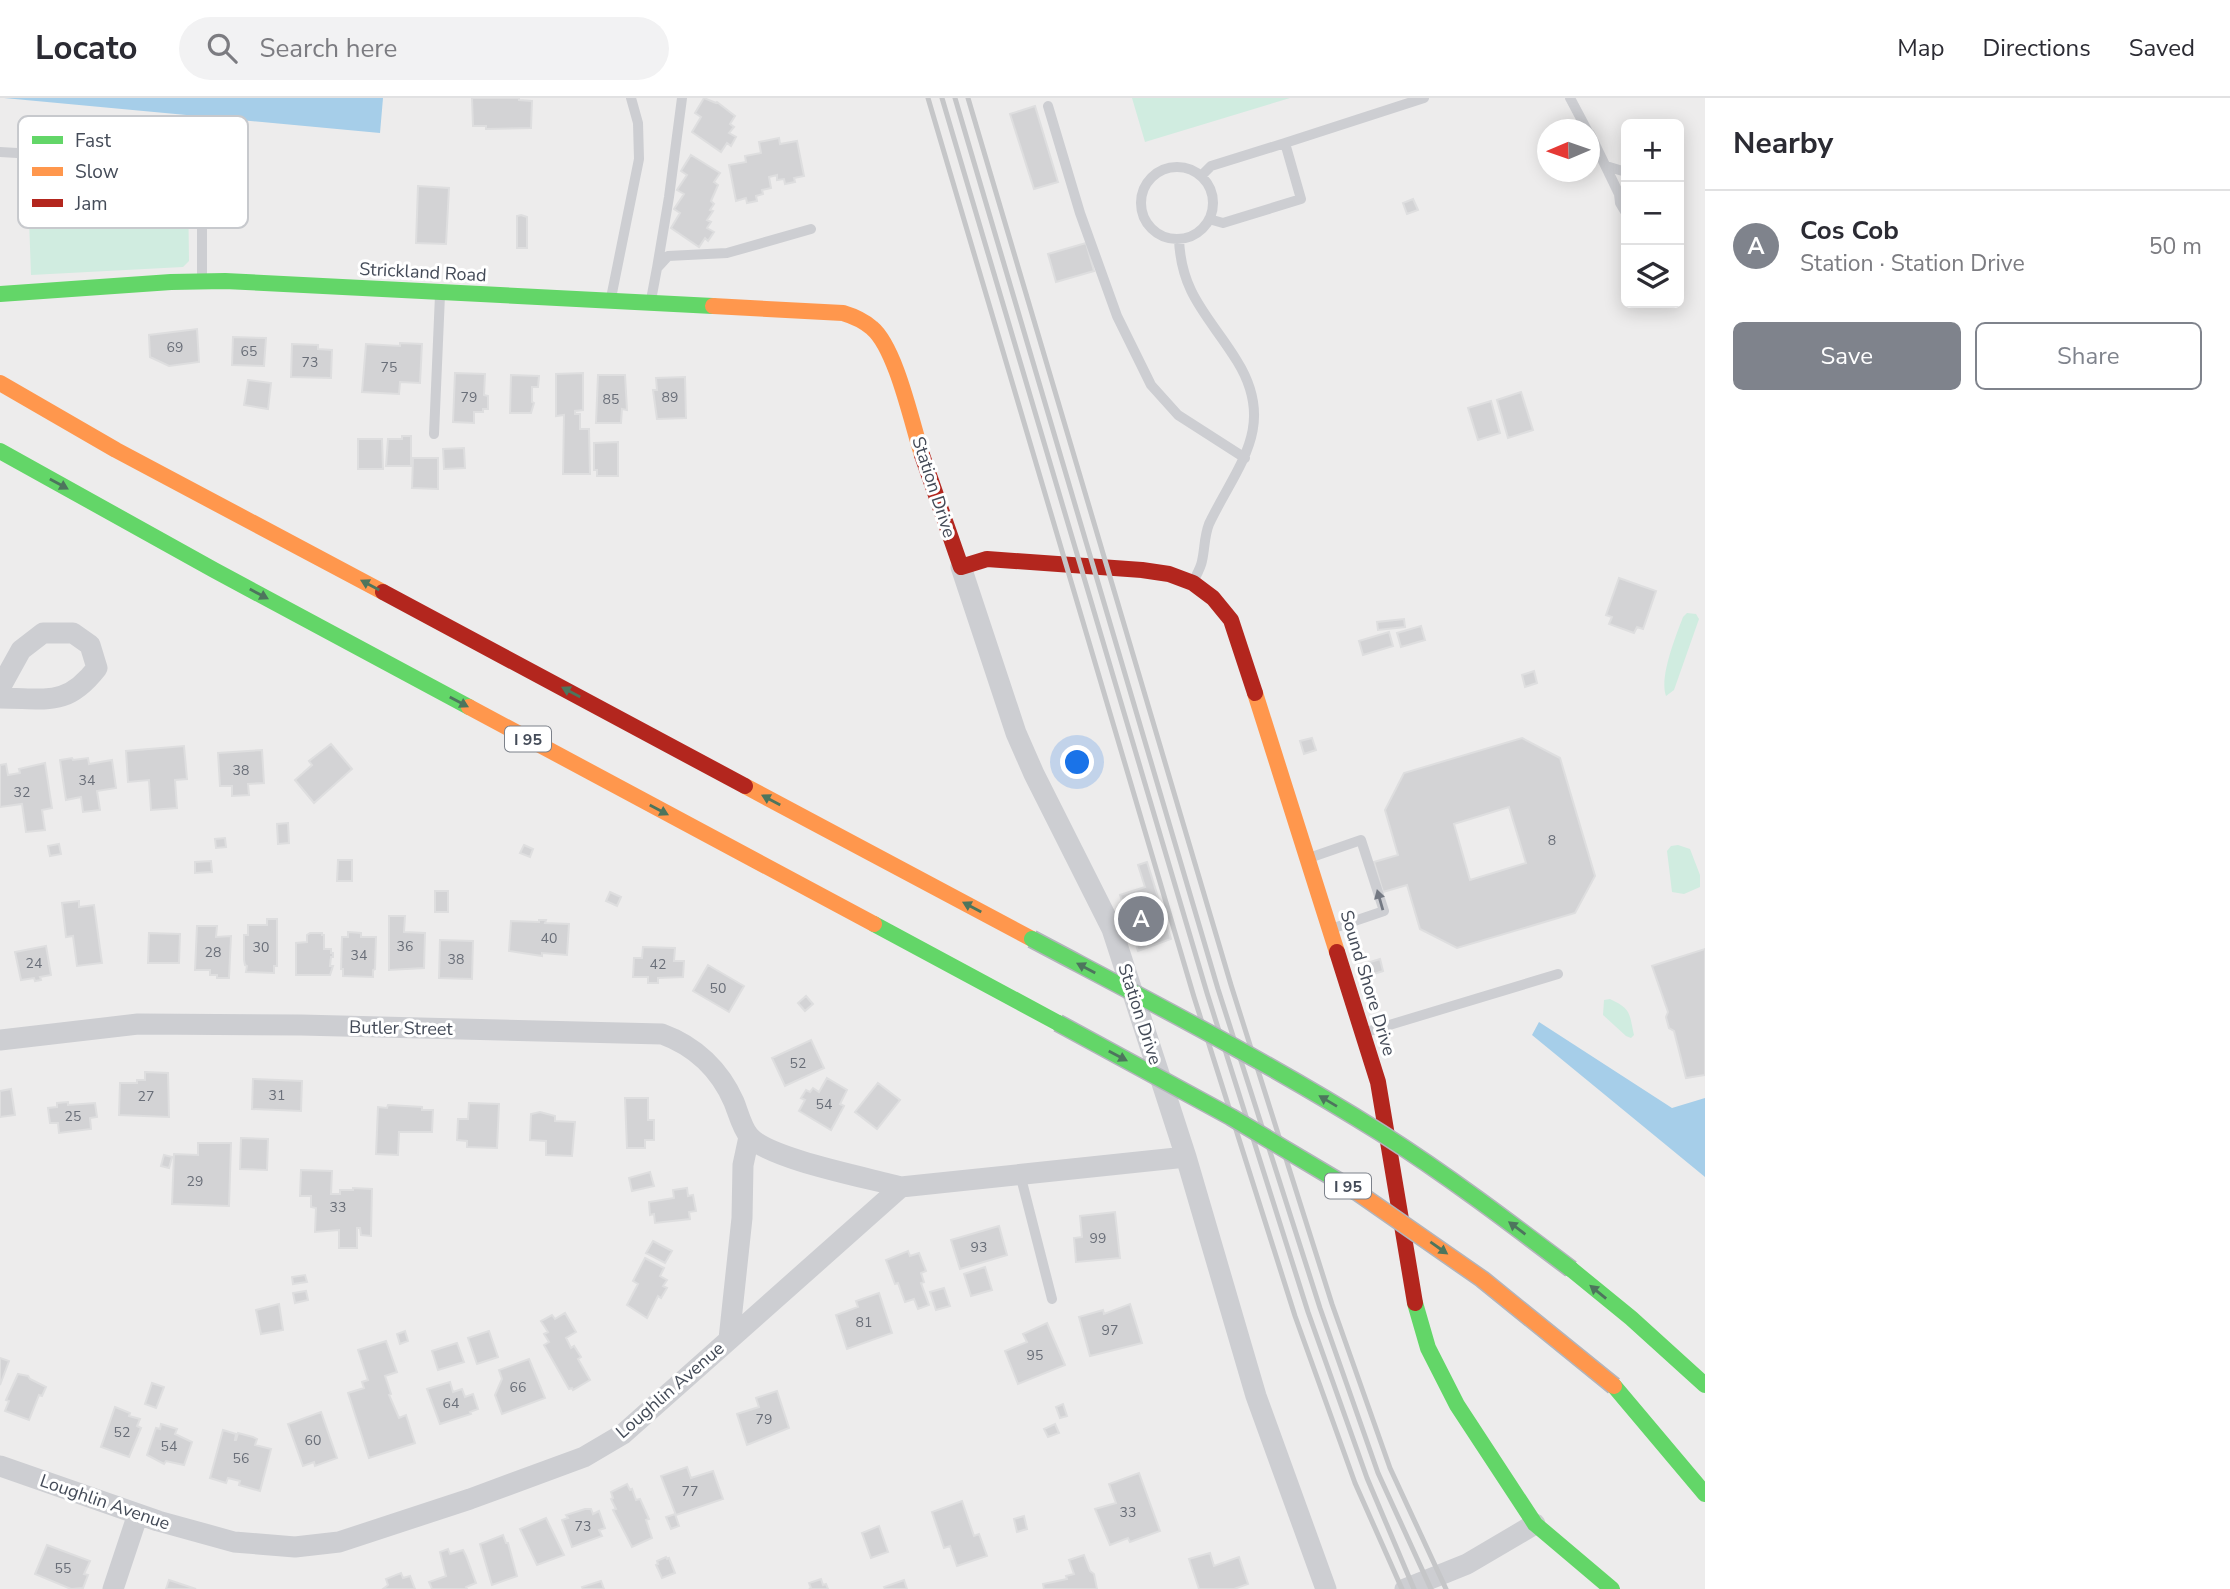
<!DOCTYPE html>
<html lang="en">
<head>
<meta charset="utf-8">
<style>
	:root { --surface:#fff; --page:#f2f2f3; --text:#2b2b33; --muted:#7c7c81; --line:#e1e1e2; --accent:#7f838c }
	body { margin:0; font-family:"Nunito Sans",sans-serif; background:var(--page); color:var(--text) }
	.controls { position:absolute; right:21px; top:21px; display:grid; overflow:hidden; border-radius:10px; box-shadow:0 4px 18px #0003 }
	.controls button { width:63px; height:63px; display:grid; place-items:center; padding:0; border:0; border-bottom:2px solid var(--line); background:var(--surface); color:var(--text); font:35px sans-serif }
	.compass { position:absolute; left:1537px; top:21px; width:63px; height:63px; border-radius:50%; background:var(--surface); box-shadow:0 4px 18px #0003; rotate:268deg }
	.you { position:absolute; left:1078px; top:665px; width:24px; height:24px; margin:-18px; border:5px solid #fff; border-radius:50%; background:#1a73e8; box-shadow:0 0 0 10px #1a73e833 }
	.badge { display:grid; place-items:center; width:46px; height:46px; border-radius:50%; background:var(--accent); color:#fff; font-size:23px; font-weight:700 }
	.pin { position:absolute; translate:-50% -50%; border:4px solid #fff; box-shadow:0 2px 7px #0006 }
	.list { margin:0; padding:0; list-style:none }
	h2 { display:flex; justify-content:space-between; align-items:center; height:91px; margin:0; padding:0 28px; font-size:30px }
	h2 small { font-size:23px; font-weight:400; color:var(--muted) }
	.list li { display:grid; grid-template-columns:46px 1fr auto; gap:21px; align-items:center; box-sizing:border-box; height:112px; padding:0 28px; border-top:2px solid var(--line) }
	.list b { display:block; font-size:26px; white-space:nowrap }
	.list p { margin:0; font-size:23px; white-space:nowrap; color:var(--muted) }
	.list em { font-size:23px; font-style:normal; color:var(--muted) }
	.actions { display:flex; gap:14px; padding:21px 28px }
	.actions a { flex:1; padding:16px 0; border:2px solid var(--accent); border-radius:10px; text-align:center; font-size:24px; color:var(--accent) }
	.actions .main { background:var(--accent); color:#fff }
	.icon { flex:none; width:38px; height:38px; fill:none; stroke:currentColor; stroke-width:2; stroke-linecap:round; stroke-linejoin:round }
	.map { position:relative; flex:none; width:1705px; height:1491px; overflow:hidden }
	header { display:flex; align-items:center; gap:42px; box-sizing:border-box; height:98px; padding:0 35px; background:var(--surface); border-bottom:2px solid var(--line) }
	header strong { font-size:33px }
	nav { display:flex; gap:38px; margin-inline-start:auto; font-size:24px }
	.search { width:490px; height:63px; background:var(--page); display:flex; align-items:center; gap:18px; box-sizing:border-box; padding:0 24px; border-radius:38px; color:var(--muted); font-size:26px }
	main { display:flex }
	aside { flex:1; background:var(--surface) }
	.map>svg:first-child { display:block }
</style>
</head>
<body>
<header>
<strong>Locato</strong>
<div class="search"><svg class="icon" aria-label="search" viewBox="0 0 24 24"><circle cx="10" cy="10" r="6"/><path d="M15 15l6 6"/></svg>Search here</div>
<nav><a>Map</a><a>Directions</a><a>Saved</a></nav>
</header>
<main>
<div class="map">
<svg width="1705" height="1491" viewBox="0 0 1705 1491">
	<rect width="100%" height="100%" fill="#edecec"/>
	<path fill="#d0ece0" d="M1132 0H1290L1145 44Z
		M27 65 175 71 185 79 188 86 189 163 183 169 31 177Z
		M1687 515 1696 516 1699 521 1674 592 1666 598C1659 579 1676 538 1683 519Z
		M1678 747 1690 751 1700 777V789L1684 796 1672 794 1667 753 1671 748Z
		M1610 901C1631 911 1629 914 1634 937L1631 940 1626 938 1603 917 1604 902Z"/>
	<path fill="#a6cee9" d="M4 0H383L380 35Z
		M1539 924 1672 1010 1705 1000V1079L1532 937Z"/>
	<path fill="#d3d3d5" stroke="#dededf" stroke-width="2" fill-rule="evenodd" d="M472 0H519V2L532 3 531 30 486 31V28H473Z
		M704 0 716 5 717 4 735 18 730 26 734 29 729 35 736 39 731 48 727 45 721 54 692 34 701 19 695 15Z
		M1035 8 1058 84 1034 91 1010 16Z
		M779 40 780 46 797 43 804 78 794 80 795 84 785 86 784 81 777 82V77L769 79 771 90 762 92 763 96 756 98 757 103 747 105 746 100 736 103 729 67 746 64 745 58 761 55 759 44Z
		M691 57 720 75 714 84 718 87 711 103 714 106 710 112 713 113 707 122 711 124 707 130 714 134 708 143 705 140 699 149 671 130 680 115 674 111 684 96 677 92 687 77 681 73Z
		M418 88 449 90 446 146 416 145Z
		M1413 101 1418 112 1407 116 1403 105Z
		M521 117 527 119V150H517V118Z
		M1086 145 1094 173 1056 184 1048 156Z
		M197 231 199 264 169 268 150 259 149 237Z
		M233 239 266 240 264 268 232 267Z
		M400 245 422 246 420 285 400 284 399 296 362 294 366 246 400 248Z
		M292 246 318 247V251L332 252 331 280 291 279Z
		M455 275 485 276 484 297 488 298V311H483V314H474V325L453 324Z
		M583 275V312L575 313V316H580V331H589L590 376H563L564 317 556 318V276Z
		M511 277 539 278 538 289H532V304L534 305 531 315H510Z
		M598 277H625L627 312 622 311 621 325H596Z
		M685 279 686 320 657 321 653 292H657L656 280Z
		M248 282 271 285 268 311 244 307Z
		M1521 294 1533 332 1508 340 1497 302Z
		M1491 303 1500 335 1478 342 1468 310Z
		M402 338H411V368H386L388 341H402Z
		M358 341H382L383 371H358Z
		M618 344V378H597V372H594V345Z
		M464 350 465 370 444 371 443 351Z
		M413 360H438V391L412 390Z
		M1619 480 1656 493 1643 531 1637 529 1634 535 1609 526 1612 519 1606 517Z
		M1404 521 1405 529 1378 532 1377 524Z
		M1421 528 1425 542 1401 549 1397 535Z
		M1389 534 1393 548 1363 557 1359 543Z
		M1534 573 1537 585 1525 589 1522 577Z
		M1312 640 1316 652 1304 656 1300 643Z
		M1522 640 1560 660 1595 778 1575 815 1457 850 1420 831 1407 787 1383 794 1374 764 1398 757 1385 712 1404 675ZM1509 709 1526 765 1470 782 1454 726Z
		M331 646 352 671 314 705 295 682 312 667 309 663Z
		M184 648 187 681 175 682 177 710 151 712 149 682 128 684 126 653Z
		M262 652 264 685 248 686 249 697 232 698V688H220L218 655Z
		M72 660 73 662 88 660 89 666 112 662 116 690 97 693 100 712 83 714 81 699 66 702 60 662Z
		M45 665 52 710 42 712 45 732 26 734 22 706 0 709V667L6 666 8 677 20 675 19 671Z
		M288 725 289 745 278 746 277 726Z
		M225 740 226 749 216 750 215 741Z
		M59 746 61 756 50 758 48 748Z
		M524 747 533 751 530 759 520 755Z
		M338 762H352V783H337Z
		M211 763 212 774 195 775V764Z
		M1147 764 1171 841 1138 853 1120 797 1145 789 1138 767Z
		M435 793H448V814H435Z
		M610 794 621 799 617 808 606 803Z
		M79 803V809L94 807 102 865 77 868 73 838 66 839 62 805Z
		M389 818H405L404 834 425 835 424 870 389 872Z
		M267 821H277V868H274V875L246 874 247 868 245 867 244 862V837H248V827H267Z
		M539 822H546L545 825 569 826 567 857 542 855V858L509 853 511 823 539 824Z
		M197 828H217L216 839 231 838 229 880H217V877H210V872H195Z
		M348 834 361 835V839H376L375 871 373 872V879L343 878V871H341L342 839H348Z
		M149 835 180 836 179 865H148Z
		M310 835H322V837H324V851H331V855H333V859H331L330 868H333L330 877H296V845L307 844V837Z
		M440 842 473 843 472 881 439 880Z
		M46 848 51 877 40 879 41 882 35 883 34 880 21 882 15 854Z
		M643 849 675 850 674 863H684L683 879 658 880V885H648V879H633L634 860H642Z
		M1705 851V977L1686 980 1674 933 1669 930 1666 919 1668 914 1652 868Z
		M1380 861 1383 873 1371 877 1367 865Z
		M708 867 744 888 729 914 693 893Z
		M806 898 813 906 805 913 798 905Z
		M811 942 824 970 785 988 772 960Z
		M145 974 168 975 169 1019 119 1017 120 985H137V982H145Z
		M827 980 847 992 840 1006 844 1008 831 1032 799 1013 805 1002 801 1000 806 992 810 994 813 990 819 994Z
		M253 981 302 983 301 1013 252 1011Z
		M878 985 900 1002 877 1031 855 1014Z
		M11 991 15 1017 0 1019V993Z
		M625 1000H648V1022H654V1042H645V1050H627Z
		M68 1004V1007L95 1005 97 1019 90 1020 91 1031 59 1035 58 1025H50L48 1010 57 1009V1005Z
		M469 1005 499 1006 497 1050 467 1049V1043L457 1042 458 1021H468Z
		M388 1007 422 1009V1012H433L432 1034H399L398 1057 376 1056 378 1009 387 1010Z
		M540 1014 555 1018V1023L575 1024 572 1058 546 1057V1043L530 1042 531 1016Z
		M241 1040 268 1041 267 1072 240 1071Z
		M198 1045H231L229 1108 172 1106 174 1056 198 1057Z
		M164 1057 172 1059 169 1070 161 1068Z
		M301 1072 332 1073 331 1096H340V1092H353V1090L372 1091 371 1138 361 1137 360 1130H357V1150H339V1132L315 1134 316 1110 311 1109V1098H300Z
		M650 1074 654 1088 632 1093 629 1080Z
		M687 1090 688 1098 693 1097 696 1113 689 1114 690 1121 655 1125 654 1116 650 1117 649 1104 674 1100 673 1092Z
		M1115 1114 1120 1160 1076 1164 1074 1140 1082 1139 1080 1118Z
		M999 1128 1007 1157 960 1171 951 1142Z
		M653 1143 672 1153 665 1165 646 1155Z
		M908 1153 910 1158 919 1155 926 1173 921 1175 924 1184 921 1185 929 1207 918 1211 914 1201 905 1204 898 1185 895 1186 886 1162Z
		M645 1160 664 1170 660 1178 667 1182 663 1188 667 1190 661 1200 658 1198 647 1220 627 1207 637 1188 638 1186 633 1183Z
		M985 1169 992 1192 971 1198 964 1176Z
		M305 1177 307 1184 293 1186 292 1179Z
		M944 1190 950 1208 936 1212 930 1194Z
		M306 1193 308 1202 295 1205 293 1195Z
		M879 1195 892 1235 847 1251 836 1217 858 1209 856 1203Z
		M279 1206 283 1232 261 1236 256 1212Z
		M1130 1206 1142 1245 1090 1258 1079 1219 1103 1212 1104 1216Z
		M565 1215 576 1234 566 1240 571 1250 574 1248 581 1259 578 1261 590 1282 573 1292 572 1290 569 1291 544 1247 549 1244 544 1236 548 1234 541 1223 552 1217 555 1221Z
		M1047 1225 1065 1267 1018 1286 1005 1253 1027 1244 1023 1236Z
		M405 1233 408 1243 400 1246 397 1236Z
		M489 1233 498 1259 477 1266 468 1240Z
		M386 1243 397 1274 385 1278 391 1296 389 1297 399 1320 406 1317 415 1345 369 1360 348 1295 364 1290 362 1284 368 1282 358 1252Z
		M457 1245 464 1264 438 1272 432 1253Z
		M0 1260 9 1263 0 1287Z
		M529 1261 545 1300 502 1316 495 1297 502 1281 499 1272Z
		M18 1276 28 1278 30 1281 46 1289 42 1298 39 1297 29 1322 5 1313 9 1303 6 1302Z
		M450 1284 453 1294 462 1291 465 1299 473 1296 478 1311 470 1314 471 1316 440 1326 427 1291Z
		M152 1285 164 1289 156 1310 145 1306Z
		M777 1293 789 1330 747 1347 737 1316 759 1309 756 1300Z
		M1063 1306 1067 1318 1060 1320 1056 1309Z
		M115 1309 130 1315 129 1318 140 1321 137 1328 141 1330 129 1359 101 1349Z
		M321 1314 337 1360 315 1368 314 1364 303 1368 288 1326Z
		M161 1326 177 1331 175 1336 192 1344 184 1367 166 1363 164 1366 147 1357 156 1330 160 1331Z
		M1055 1326 1059 1335 1048 1339 1044 1331Z
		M223 1332 236 1336 235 1342H236L238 1335 253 1339 257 1341 255 1347 271 1351 260 1393 239 1387 240 1383 228 1380 226 1385 210 1380Z
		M687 1369 691 1380 713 1373 723 1401 676 1417 661 1378Z
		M1139 1375 1160 1433 1130 1444 1128 1440 1110 1447 1095 1411 1116 1405 1109 1386Z
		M627 1386 630 1392 632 1391 636 1402 640 1401 649 1421 646 1422 652 1440 632 1449 613 1412 616 1411 611 1401 613 1400 611 1394Z
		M962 1403 974 1438 979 1436 987 1458 957 1468 950 1448 944 1450 932 1414Z
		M585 1411H591L593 1416 599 1413 605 1430 599 1432 602 1438 572 1449 562 1422 568 1420 566 1417Z
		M675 1416 679 1428 671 1431 666 1419Z
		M1024 1418 1027 1431 1017 1434 1014 1421Z
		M546 1420 564 1457 537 1467 520 1431Z
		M879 1428 888 1454 871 1460 862 1435Z
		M503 1437 506 1445H508L517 1478 492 1487 480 1446Z
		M47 1447 90 1463 84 1476 88 1477 83 1490 71 1491 35 1476Z
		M448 1451 450 1456 463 1452 466 1458 476 1485 466 1489 467 1491H432L429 1484 446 1478 440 1454Z
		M1210 1455 1214 1468 1239 1459 1248 1486 1234 1491H1199L1189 1461Z
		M1084 1457 1090 1473 1094 1476 1097 1491H1044L1043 1486 1067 1481 1066 1478 1074 1476 1069 1462Z
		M666 1459 667 1461 669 1460 675 1475 662 1480 656 1467 658 1466 657 1463Z
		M401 1475 403 1480 410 1478 415 1491H383L388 1487 386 1481Z
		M821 1481 823 1487 826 1486 828 1491H809L811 1490 809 1485Z
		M169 1482 196 1491H166Z
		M904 1482 907 1491H885L884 1489Z
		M601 1483 604 1491H583L582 1489Z"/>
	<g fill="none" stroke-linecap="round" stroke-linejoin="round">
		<path stroke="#cdced2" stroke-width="10" d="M1570 0 1587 32
			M1048 8 1080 115 1117 218 1151 287 1178 317 1245 360
			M1590 36 1619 96 1620 105 1626 115
			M1285 45 1424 0
			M0 54 186 65 202 75V183
			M1606 68 1626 74
			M1141 105a36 36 0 1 1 72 0a36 36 0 1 1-72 0Z
			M1201 78 1211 68 1285 45 1301 101 1223 125 1209 121
			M1179 141C1181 197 1210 219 1237 263 1278 329 1236 369 1209 426 1204 439 1205 450 1202 463 1201 469 1197 476 1194 482
			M657 170 669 99 682 0
			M611 200 639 61 638 25 631 0
			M651 202 657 170 668 158 727 155 811 131
			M434 336 440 197
			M1309 760 1361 742 1384 813 1331 831
			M1363 935 1558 876
			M1020 1076 1052 1201"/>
		<path stroke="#cdced2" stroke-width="21" d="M961 469 1016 635 1034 676 1112 831 1186 1059 1256 1298 1326 1491
			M0 590 21 552 43 535H73L90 547 97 570C66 610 46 600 0 600
			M0 942 138 926 301 927 662 936C695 948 720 972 734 1004 738 1014 742 1030 749 1038 768 1061 869 1080 901 1089
			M729 1241 742 1120 743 1067 749 1039
			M0 1368 158 1423 234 1444 295 1449 339 1444 470 1401 584 1359 623 1336 901 1089 1186 1059
			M113 1491 138 1416
			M1405 1491 1467 1466 1535 1426"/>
		<path stroke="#63d668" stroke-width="16" d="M0 196 171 184 225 183 713 208
			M0 353 214 472 469 609
			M874 826 1058 925
			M1571 1171 1631 1220 1705 1287
			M1415 1205 1428 1250 1457 1307 1535 1426 1612 1491
			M1614 1288 1705 1396"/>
		<path stroke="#ff974d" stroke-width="16" d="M713 208 843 215C853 218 864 223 872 230 896 250 912 326 922 357
			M0 285 116 352 383 494
			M1255 595 1337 854
			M469 609 874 826
			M745 688 1032 841"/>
		<path stroke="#b3261e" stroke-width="16" d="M922 357 961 469 987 461 1142 472 1169 476 1193 485 1213 500 1231 522 1255 595
			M383 494 745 688
			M1337 854 1378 984 1415 1205"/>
		<path stroke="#c5c6c8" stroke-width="5" d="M928 0 1194 899 1295 1218 1355 1385 1402 1491
			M942 0 1207 895 1308 1214 1367 1380 1414 1491
			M955 0 1218 891 1320 1210 1378 1375 1431 1491
			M968 0 1231 887 1332 1206 1390 1370 1446 1491"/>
		<defs>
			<path id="fast-bridge" d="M1032 841C1149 903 1268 964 1381 1035 1447 1077 1509 1124 1571 1171
				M1058 925 1231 1019 1357 1094"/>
			<path id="slow-bridge" d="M1357 1094 1482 1181 1614 1288"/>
		</defs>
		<use href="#fast-bridge" stroke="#b2b4bb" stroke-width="19" stroke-linecap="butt"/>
		<use href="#slow-bridge" stroke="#b2b4bb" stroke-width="19" stroke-linecap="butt"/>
		<use href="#fast-bridge" stroke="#63d668" stroke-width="16"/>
		<use href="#slow-bridge" stroke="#ff974d" stroke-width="16"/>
	</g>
	<defs><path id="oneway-solid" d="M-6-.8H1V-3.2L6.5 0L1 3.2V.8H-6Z" transform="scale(1.75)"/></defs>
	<g fill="#4d755d">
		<use href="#oneway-solid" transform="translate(59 386) rotate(29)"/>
		<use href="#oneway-solid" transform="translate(370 487) rotate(-152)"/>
		<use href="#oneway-solid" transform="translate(259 496) rotate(28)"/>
		<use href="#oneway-solid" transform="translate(571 594) rotate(-152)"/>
		<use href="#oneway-solid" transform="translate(459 604) rotate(28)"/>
		<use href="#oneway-solid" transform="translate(771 702) rotate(-152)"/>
		<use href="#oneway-solid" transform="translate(659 712) rotate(28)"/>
		<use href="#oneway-solid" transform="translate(972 809) rotate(-152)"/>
		<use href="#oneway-solid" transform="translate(1086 870) rotate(-152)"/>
		<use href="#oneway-solid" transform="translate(1118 958) rotate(28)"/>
		<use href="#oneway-solid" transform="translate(1328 1003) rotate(-149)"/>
		<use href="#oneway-solid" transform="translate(1517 1130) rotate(-143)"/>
		<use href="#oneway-solid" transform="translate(1439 1150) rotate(35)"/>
		<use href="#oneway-solid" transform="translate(1598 1194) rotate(-141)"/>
	</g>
	<use fill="#747983" href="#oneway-solid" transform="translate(1380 802) rotate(-106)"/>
	<g text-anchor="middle" stroke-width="6" stroke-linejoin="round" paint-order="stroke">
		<g font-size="14" fill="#6a6f79">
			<text x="175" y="254">69</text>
			<text x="249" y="258">65</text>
			<text x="310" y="269">73</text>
			<text x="389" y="274">75</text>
			<text x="469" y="304">79</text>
			<text x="670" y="304">89</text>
			<text x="611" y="306">85</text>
			<text x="241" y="677">38</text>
			<text x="87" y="687">34</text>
			<text x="22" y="699">32</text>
			<text x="1552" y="747">8</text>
			<text x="549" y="845">40</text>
			<text x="405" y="853">36</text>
			<text x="261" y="854">30</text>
			<text x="213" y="859">28</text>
			<text x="359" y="862">34</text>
			<text x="456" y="866">38</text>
			<text x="34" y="870">24</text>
			<text x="658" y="871">42</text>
			<text x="718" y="895">50</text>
			<text x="798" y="970">52</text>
			<text x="277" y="1002">31</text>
			<text x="146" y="1003">27</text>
			<text x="824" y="1011">54</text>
			<text x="73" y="1023">25</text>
			<text x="195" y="1088">29</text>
			<text x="338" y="1114">33</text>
			<text x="1098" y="1145">99</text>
			<text x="979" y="1154">93</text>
			<text x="864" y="1229">81</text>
			<text x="1110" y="1237">97</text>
			<text x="1035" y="1262">95</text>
			<text x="518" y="1294">66</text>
			<text x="451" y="1310">64</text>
			<text x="764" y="1326">79</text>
			<text x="122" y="1339">52</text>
			<text x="313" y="1347">60</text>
			<text x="169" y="1353">54</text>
			<text x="241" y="1365">56</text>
			<text x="690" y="1398">77</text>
			<text x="1128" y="1419">33</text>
			<text x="583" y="1433">73</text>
			<text x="63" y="1475">55</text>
		</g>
		<g fill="#fff" stroke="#7c818a" stroke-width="2">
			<rect x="505" y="628.5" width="46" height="25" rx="5"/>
			<rect x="1325" y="1075.5" width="46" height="25" rx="5"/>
		</g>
		<g font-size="16" font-weight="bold" fill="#444b58">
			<text x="528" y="647">I 95</text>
			<text x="1348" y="1094">I 95</text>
		</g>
		<g font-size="18" fill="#444b58" stroke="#fff">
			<text transform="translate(423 174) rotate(3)" y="6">Strickland Road</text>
			<text transform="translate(934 389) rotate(72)" y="6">Station Drive</text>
			<text transform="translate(1368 885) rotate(73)" y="6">Sound Shore Drive</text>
			<text transform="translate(1140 916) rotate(72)" y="6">Station Drive</text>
			<text transform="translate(401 930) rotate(1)" y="6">Butler Street</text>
			<text transform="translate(670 1292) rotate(-41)" y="6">Loughlin Avenue</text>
			<text transform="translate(105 1404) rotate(19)" y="6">Loughlin Avenue</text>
		</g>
	</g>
	<rect x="18" y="18" width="230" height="112" rx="10" fill="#fff" stroke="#c7c9cd" stroke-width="2"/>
	<rect x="32" y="38" width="31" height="8" fill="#63d668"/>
	<rect x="32" y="69" width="31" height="9" fill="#ff974d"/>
	<rect x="32" y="101" width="31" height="8" fill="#b3261e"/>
	<g font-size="19" fill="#444b58">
		<text x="75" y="49">Fast</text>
		<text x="75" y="80">Slow</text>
		<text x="75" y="112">Jam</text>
	</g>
</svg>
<div class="controls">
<button>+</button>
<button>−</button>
<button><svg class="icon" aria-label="layers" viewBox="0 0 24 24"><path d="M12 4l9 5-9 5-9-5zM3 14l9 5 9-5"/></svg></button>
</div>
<svg class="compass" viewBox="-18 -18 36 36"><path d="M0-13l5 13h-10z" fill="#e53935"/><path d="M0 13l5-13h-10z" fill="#7c7c81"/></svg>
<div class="you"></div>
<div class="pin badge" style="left:1141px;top:821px">A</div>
</div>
<aside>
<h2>Nearby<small></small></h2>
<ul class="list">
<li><span class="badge">A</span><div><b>Cos Cob</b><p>Station · Station Drive</p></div><em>50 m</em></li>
</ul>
<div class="actions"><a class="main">Save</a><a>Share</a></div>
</aside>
</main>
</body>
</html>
